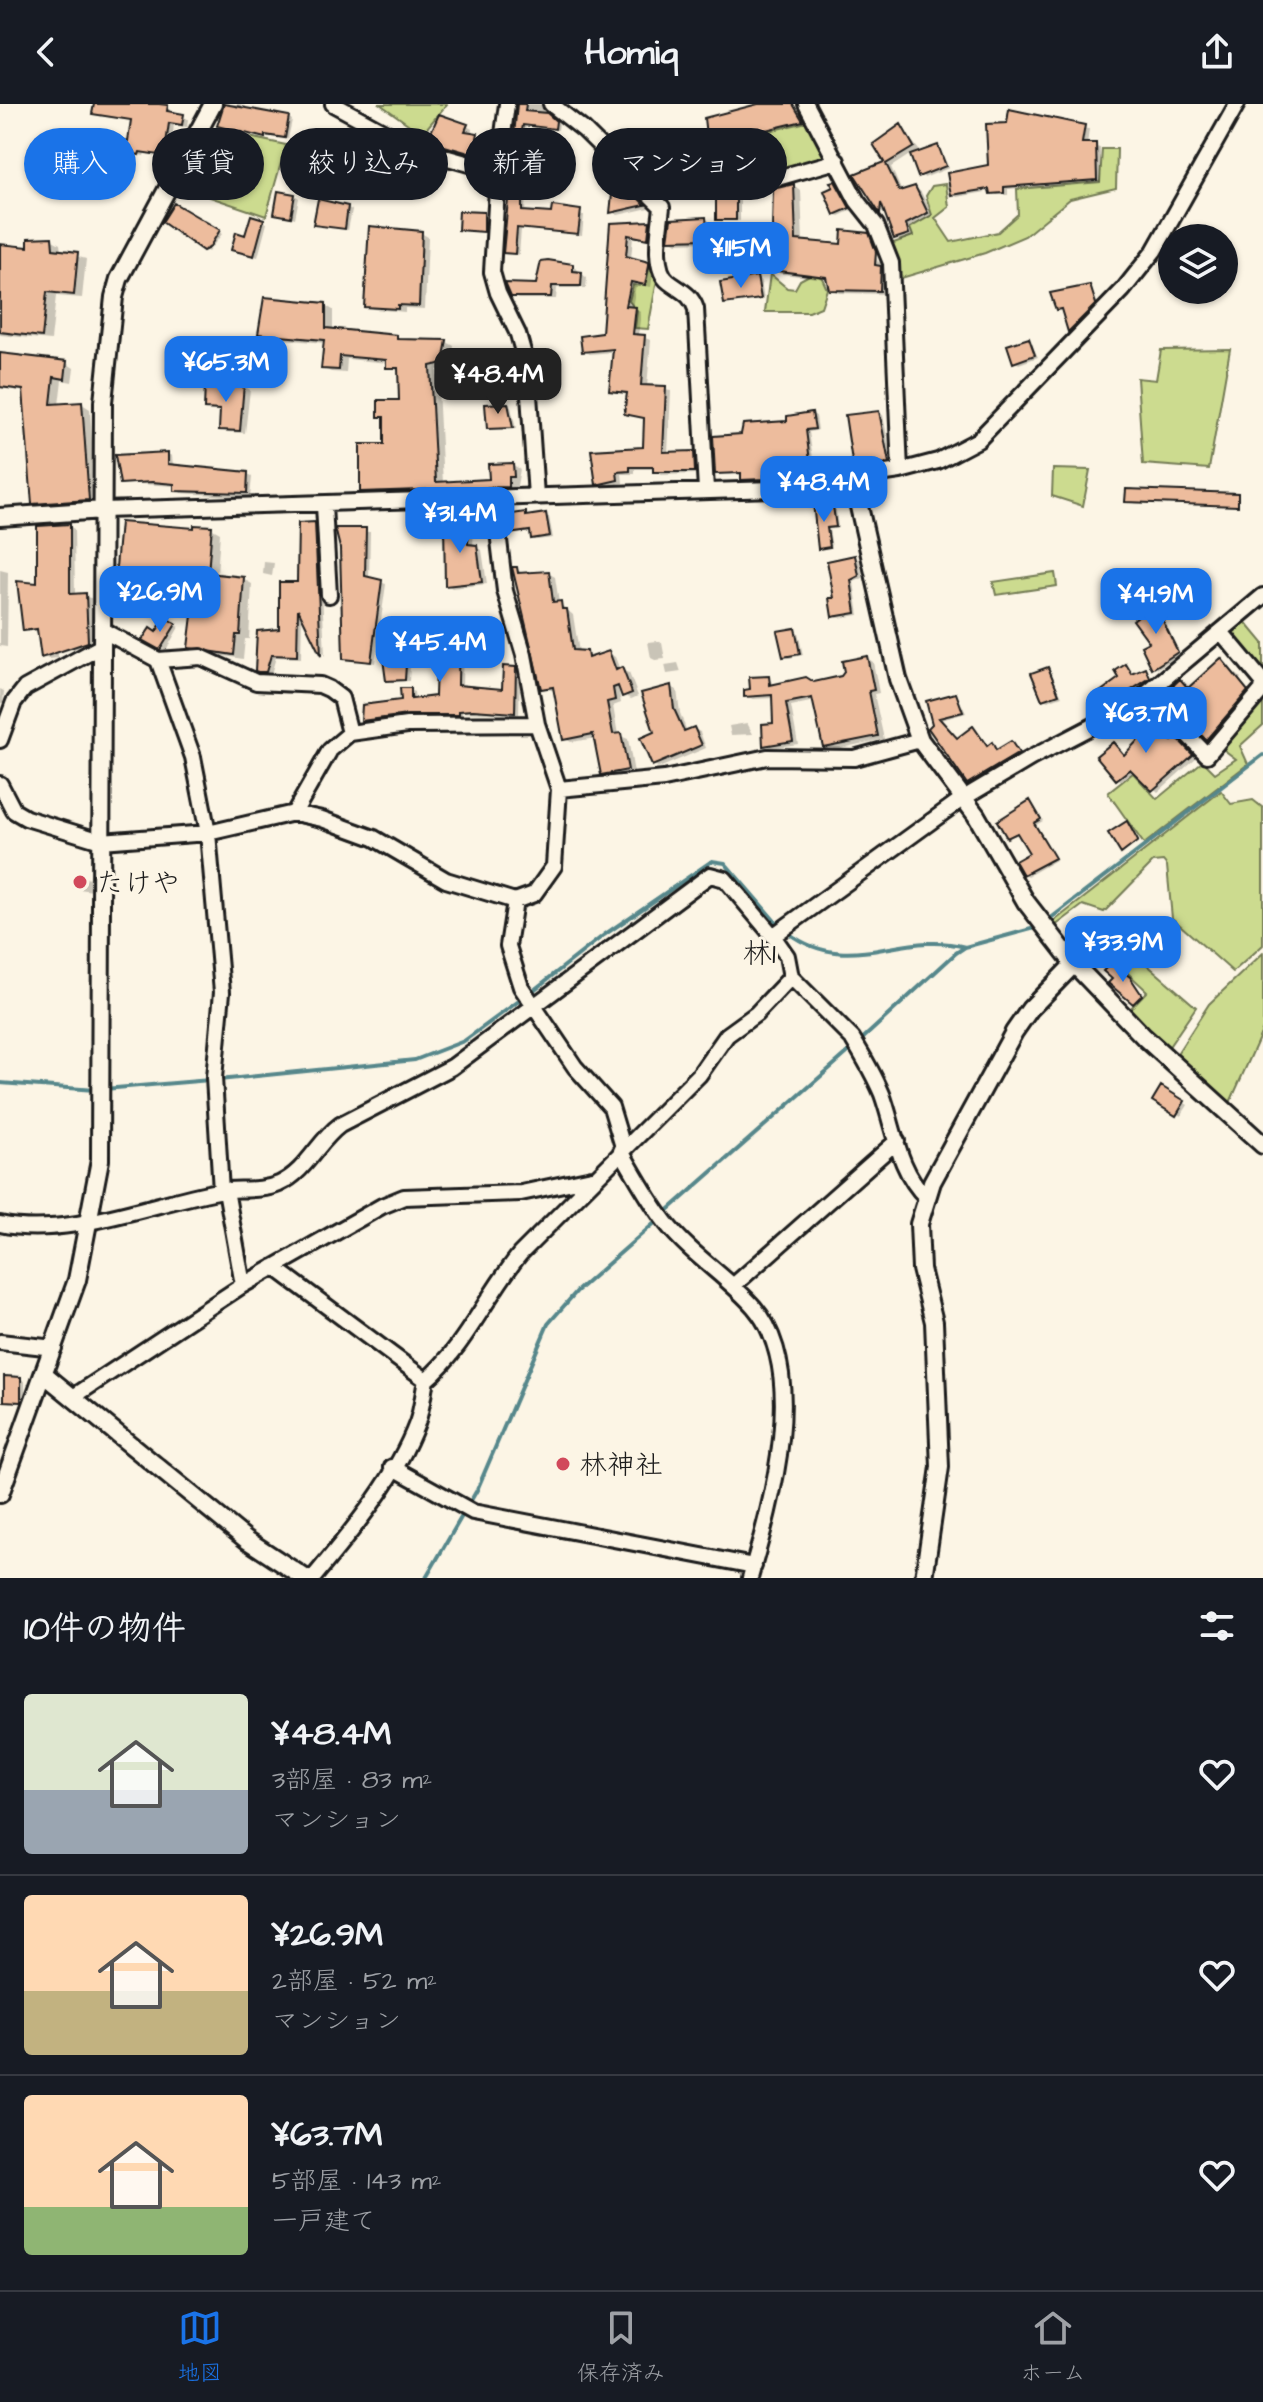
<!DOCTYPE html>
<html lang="ja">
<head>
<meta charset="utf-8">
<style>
  body { margin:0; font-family:"Architects Daughter","Klee One",sans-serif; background:#20242c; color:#f1f3f6; height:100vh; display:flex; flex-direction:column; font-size:30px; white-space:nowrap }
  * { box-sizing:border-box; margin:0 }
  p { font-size:26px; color:#9ea1a6 }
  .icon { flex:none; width:44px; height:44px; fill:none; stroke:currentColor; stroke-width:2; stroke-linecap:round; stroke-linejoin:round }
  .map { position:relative; height:1474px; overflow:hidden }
  .side { display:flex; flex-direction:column; background:#171b24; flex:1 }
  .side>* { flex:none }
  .hud { position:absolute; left:24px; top:24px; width:800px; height:72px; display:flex; gap:16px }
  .fabs { position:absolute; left:1158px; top:120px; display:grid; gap:16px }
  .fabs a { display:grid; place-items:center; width:80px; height:80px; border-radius:50%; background:#171b24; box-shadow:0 2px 6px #0004; font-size:40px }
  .price { position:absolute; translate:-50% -68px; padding:0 18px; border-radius:16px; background:#1a73e8; color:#fff; font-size:26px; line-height:52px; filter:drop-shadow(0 2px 4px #0008) }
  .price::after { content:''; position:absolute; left:50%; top:48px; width:24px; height:18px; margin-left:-12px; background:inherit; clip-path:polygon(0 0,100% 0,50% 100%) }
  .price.on { background:#222; color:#fff }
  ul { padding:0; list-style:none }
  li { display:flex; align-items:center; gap:24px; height:200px; padding:0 24px }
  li+li { border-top:2px solid #363941 }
  li span { display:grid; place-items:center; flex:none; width:224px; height:160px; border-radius:8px; color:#555 }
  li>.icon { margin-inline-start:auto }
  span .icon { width:96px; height:96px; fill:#fffc; stroke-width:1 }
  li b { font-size:34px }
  h2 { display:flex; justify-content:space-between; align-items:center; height:96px; padding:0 24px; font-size:34px }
  .pill { padding:0 28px; border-radius:36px; background:#171b24; box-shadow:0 2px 6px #0004; font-size:28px; line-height:72px }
  .pill.on { background:#1a73e8; color:#fff }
  header { display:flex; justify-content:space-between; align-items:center; height:104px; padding:0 24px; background:#171b24; font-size:36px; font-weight:700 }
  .menu { display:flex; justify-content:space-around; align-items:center; height:112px; border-top:2px solid #363941; background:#171b24; font-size:22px; color:#9ea1a6 }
  .menu a { display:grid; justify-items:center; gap:4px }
  .menu .on { color:#1a73e8 }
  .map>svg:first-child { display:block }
</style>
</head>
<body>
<header><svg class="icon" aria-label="back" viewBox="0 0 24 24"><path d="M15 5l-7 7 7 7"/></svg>Homiq<svg class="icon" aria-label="share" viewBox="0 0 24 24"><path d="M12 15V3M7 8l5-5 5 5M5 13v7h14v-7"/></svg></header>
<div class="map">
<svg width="1263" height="1474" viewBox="0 0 1263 1474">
  <rect width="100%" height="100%" fill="#fcf5e5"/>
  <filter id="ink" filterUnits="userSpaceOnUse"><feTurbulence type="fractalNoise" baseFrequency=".0125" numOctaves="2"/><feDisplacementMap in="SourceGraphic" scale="16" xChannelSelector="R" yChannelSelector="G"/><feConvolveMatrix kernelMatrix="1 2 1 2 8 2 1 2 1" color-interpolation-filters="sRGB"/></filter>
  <g filter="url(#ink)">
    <path fill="#ccdb8f" stroke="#747c56" stroke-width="2" d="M380,0H447L422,30Z
      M811,17L827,47L824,53L771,73L736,79L722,38Z
      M212,25L286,41L266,112L198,89L186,71Z
      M1102,45H1117L1116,84L1070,95L1025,132L985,149L898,175L891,140L913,132L910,124L932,111L926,92L932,82L946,80L949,103L935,114L951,138L998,128L1018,110L1017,85L1100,78Z
      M651,155H654L657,176L648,225L635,224L637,207L629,197L633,181L640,182L647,174Z
      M813,169L822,174L827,185L821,203L809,208H765L770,170L787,184L795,185L800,176Z
      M1230,245L1209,365L1143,360L1137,274L1156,276L1161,246Z
      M1053,365L1090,366L1083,402L1052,392Z
      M1055,469L1057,482L996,491L993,478Z
      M1243,515L1263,539V570L1231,536L1230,526Z
      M1263,592V621L1240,642L1248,660L1144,740L1108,689L1133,669L1157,695L1203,657L1215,669L1236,655L1219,642Z
      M1221,687L1231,700L1253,696L1263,704V841L1233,868L1172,814L1167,762L1163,757L1153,758L1104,808L1083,801L1055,822L1053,818Z
      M1130,846L1196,903L1168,944L1128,907L1147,887L1115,857Z
      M1263,849V925L1229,1001L1176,951L1209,900Z"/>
    <path fill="#0003" d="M96,0L168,3L172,10L188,15L187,23L174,21L171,43L180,46L177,55L145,49L144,52L129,49L128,55L107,48L129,40L133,17L100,12L94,9Z
      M228,0H242L240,3L289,14L292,16L288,35L269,31L268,34L223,24L220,22Z
      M519,0H546L544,3L559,20L558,26L526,22L522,45L546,48L550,57L548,83L526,80L525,110L584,111L582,131L521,125L519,151L505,148Z
      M767,0H793L803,17L709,39Z
      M1009,21L1089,25L1087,41L1100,44L1101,78L1008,85V91H997L992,87L957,93L953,90L990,63Z
      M467,22L472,25L471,30L497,44L495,57L430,37Z
      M901,23L919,46L913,52L938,43L949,64L924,74L911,50L891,63L902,88L915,84L921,88L933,112L910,123L914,133L901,137L895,134L888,112L881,108L857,71L887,59Z
      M662,56L675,72L710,62L718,75L720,62L724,64L730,90L740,92V117L718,115V84L674,96L670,94Z
      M419,65L422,67L421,92L393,88Z
      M835,79L852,106L839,112L835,110Z
      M793,82L801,86L803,138L842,142L867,132L878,158L881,157L873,134L876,136L883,154L882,165L888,168L887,190L839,189L831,185L828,175L781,170L773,165Z
      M295,91L299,94L295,114L276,109Z
      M636,94L649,104L618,111L612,108Z
      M175,101L222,130L208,148L165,118Z
      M348,104L352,106L348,126L316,120Z
      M483,110L487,112L488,129L460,125Z
      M252,113L267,119L258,153L237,147Z
      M706,115L713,119L714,138L677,139L671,135Z
      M650,119L655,122L654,137L633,133L631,155L654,163L651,183L636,180L632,205L641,208L638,232L651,236L647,283L671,287L668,349H693L699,352L700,370L661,371L655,365H635V370H622L623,379L604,383L598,379L645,345L646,315L626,309L629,291L611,286L614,248L590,250L584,247L604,231L612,121Z
      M421,129L428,133L425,205L405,204V208L373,205L366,201Z
      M51,135L60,140L61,148L86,155L82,194L56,192L51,236L0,231V143L30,145Z
      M573,162L587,174L586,184H557L556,195H519L513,192Z
      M757,174L761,177L764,196L726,199Z
      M1089,183L1099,202L1073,229L1064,206L1058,205Z
      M325,201L333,206V226L397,233L404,237L447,238L454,242L451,263L437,266L443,379L491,377L513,361L520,365L516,387L370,391L362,387L386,342V315L380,312L401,298L400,267L388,263V259L347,255L346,269L331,268L323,264L325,239L267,234L260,229Z
      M1029,236L1038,253L1019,260L1015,257Z
      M0,251L66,259L74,264L72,278L62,276L59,301L82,300L90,305L96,399L41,403L33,398L25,288L0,283Z
      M244,282L250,286L245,329L227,328L221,324L222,308L206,304Z
      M507,301L511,303L516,325L488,324Z
      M879,309L883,311L892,360L859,365L855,362Z
      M812,310L816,312L818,326L809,328L815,367L747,377L743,370L717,369L790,319Z
      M167,350L172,352L173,362L248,370L252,373L250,393L181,389L176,382L122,379Z
      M815,402L836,406L838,424L829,425L832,444L820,443Z
      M510,405L516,411L549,413L553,434L537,436L532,429L510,428Z
      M468,419L474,422L473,443L482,446L487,480L452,484L447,481Z
      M314,420L319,423L325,552L302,509L301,554L276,553L271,570L262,568L257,566L281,527L299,480Z
      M69,422L74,425L75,491L91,494L93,540L58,549V554L48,555L42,552L39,527L25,525L39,481Z
      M211,424L220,429L217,472L243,475L252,480L249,535H245L243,555L200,548L191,543L196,499L162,492L153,487L154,482L126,479L117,474L196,426Z
      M337,426L370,428L369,475L386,480L375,559L345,554L341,439Z
      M855,453L859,456L863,474L854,478L859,511L838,514L834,512L837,495Z
      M264,458L274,459L272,472L263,470Z
      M517,465L524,471L548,469L555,473L559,499L573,511L579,548L595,554L609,549L615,553L620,566L629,569L638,592L631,595L624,591L617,579L621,599L613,602L618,631L628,635L634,669L609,674L603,670L596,634L571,638L565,635L556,587L542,584Z
      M0,466L8,468L7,543L0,542Z
      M1157,500L1169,513L1164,517L1180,550L1157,565L1152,539Z
      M166,516L179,523L166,546L145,536L157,531Z
      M794,526L798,528L803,551L789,554L785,552Z
      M459,530L463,532L462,584L504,587L516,565L520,567L519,610L462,608V612L363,616L403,598L410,586L414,588L415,597L437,594L438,562L415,561L410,563L409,577L392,578L388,576L384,542L442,546Z
      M658,537L662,539L665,555L655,556L651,554L648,538Z
      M867,554L873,558L879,589L874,590L884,635L831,646L824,642L815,597L791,602L798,640L771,644L765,640L775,621L774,594L753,595L746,592L768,574L775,581L842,574Z
      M1221,557L1241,574L1238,577L1251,590L1212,637L1166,591L1189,586Z
      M678,559L681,568L667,570L665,561Z
      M1126,563L1133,571L1146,567L1152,576L1113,601L1110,600Z
      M1048,565L1062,592L1048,597L1044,595Z
      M671,583L677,586L680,609L687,628L694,625L700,628L706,644L659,664L653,660L656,630Z
      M0,585L4,587L3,599H0Z
      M958,593L966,609L941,616L958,635L973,625L989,643L992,641L998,647L1011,639L1022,652L972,681L930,625L935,621L928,599Z
      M1141,610L1164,634L1172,639H1181L1196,654L1158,688L1135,667L1122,677L1117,674L1114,641L1125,652L1143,634Z
      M747,619L753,630L731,631L729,622Z
      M1030,699L1043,717L1036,721L1056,756L1028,772L1025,770L1032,750L1020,730L1009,733Z
      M73,773L93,775L92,787L73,784Z
      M1162,985L1188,1001L1181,1012L1155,996Z
      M21,1275L25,1277V1299L6,1296Z"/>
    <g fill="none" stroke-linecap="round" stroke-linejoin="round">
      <path stroke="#56878b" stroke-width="4" d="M1051,814L1263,651
        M787,828C849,875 901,825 965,843
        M530,889L604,831L712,757L725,759L780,823
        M859,938L956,849L965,843L1035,824
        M219,976L415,956L464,937L523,894
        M0,979L95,986
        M104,985L210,976
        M664,1110L853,944
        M426,1474L477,1386L548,1220L577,1187L658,1116"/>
    </g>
    <path fill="#edbc9d" stroke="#1c1c1c" stroke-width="2" d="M94,0H159L168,1L167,7L184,10L182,21L169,19L166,40L175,42L172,53L140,48L139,51L124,48L123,53L104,49L107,33L128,37L131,16L92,10Z
      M224,0L289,12L285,34L265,31V34L217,22Z
      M517,0H526L525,7L547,9L556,17L555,25L523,21L519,42L547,46V55L544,82L522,80V107L551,109L552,102L581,106L578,130L517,124L515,150L503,149Z
      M758,0H793L803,17L707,40L704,14Z
      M1009,5L1085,21L1082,39H1096L1097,76L1004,83V89L990,90L989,85L951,91L947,69L988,61L986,20L1007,19Z
      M439,10L468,20L465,27L478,29L477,34L492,39L490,55L427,37Z
      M901,20L914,43L886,60L899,87L915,82L928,109L906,120L909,130L894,135L881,99L880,110L854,70L884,58L873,40Z
      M938,41L946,62L918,73L910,51Z
      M662,54L673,70L710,60L715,82L668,95L641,68Z
      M716,60H720L727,88H736V116H716Z
      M419,63L418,91L391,89L388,68Z
      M835,77L850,104L834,111L824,87L833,83L830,78Z
      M794,80L796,136L841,140L842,126L869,129L876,148L875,161L881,162L880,187L829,186L826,173L771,166L773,85Z
      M278,87L295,90L291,113L274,110Z
      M612,90L636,92L645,101L610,109Z
      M318,95L348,102L345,125L313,121Z
      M174,99L220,126L209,144L203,147L162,118Z
      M459,107L484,108V128L458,126Z
      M251,111L264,115L254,152L231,146L236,128L245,131Z
      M706,113L708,135L668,136L671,115Z
      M650,117L648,135L628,131L626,152L649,158V162L645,181L631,178L626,202L636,203L633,230L645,231L641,281L666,282L663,348L694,347L695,368H653V363H630V367L617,368L618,376L596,381L591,346L643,343L644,314L624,310L627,289L609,287L613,245L582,248L580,232L602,229L610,119Z
      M369,122L422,127L419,202L398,201V205L364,203Z
      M52,133L53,145L78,148L74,191L47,188L42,233L0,228V140L28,143V134Z
      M548,156L573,160V167L582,168L581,182H552L551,193H511L505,179L536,180L541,157Z
      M757,172L761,195L724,200L720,178Z
      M1090,181L1096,200L1068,228L1061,205L1056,206L1050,189Z
      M264,193L326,199V224L397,231V235L447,236L443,259L430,262L436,378L489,375L488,360L513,359L514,373H509V383L360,388V340H384V313H378V296H399L398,264H386V256L340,252L339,266L321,265L324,236L258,230Z
      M1029,234L1035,251L1013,259L1007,241Z
      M0,249L67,257L65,275L54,273L51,300L82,298L89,396L32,400L23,286L0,283Z
      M205,279L244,280L240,327L219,326L220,306L204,305Z
      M508,299L513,324L487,325L485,300Z
      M879,307L889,359L853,364L845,311Z
      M812,308L815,325L806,326L811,365L764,371V375L741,376V369L715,370L713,332L741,330L743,320L787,317V312Z
      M168,348V360L248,368L247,389L174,387V380L152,378L120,380L115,351Z
      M1126,385L1238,389V402L1125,398Z
      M822,398L823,403L833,402L836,423L827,424L830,443L818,445L813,399Z
      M505,403H510L513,410L526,408V412L546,409L550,432L531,435L530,427L508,430Z
      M444,416L469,417L468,440L477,441L482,478L445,482Z
      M120,418L194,424V421L212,422L208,469L244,473L240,531H236L234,551L188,544L195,487L190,495L176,494L178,490L151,488L152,478L115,475Z
      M315,418L321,552L298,505L297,552L271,551L266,568H258L255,567L257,527L279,525V478H297L298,419Z
      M70,420V490L86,489L88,538L41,554L37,525L23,527L17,477L37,479V422Z
      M335,424H366L365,472L382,476L371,558L343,555L340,444Z
      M855,451L859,472L851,476L856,509L832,513L829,494H834L827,457Z
      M512,463H517L518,469L549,467L553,498L561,497L562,505H567L573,546L587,547L588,554L609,547L616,566L622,563L632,589L622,593L618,582L613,584L615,596L607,598L613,630L621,629L628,666L601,671L593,630L563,636L553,583L541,585Z
      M1157,498L1167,511L1162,515L1178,548L1152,565L1141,542L1149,538L1133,516Z
      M165,513L176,520L160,546L142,536L150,524L156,528Z
      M795,524L800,550L783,553L777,527Z
      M441,527L459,528L458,581L502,585L503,562L516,563L515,609L473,606L459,607V611H407L361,617L362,601L401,596L400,584H411V595L435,592L436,561L410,560L406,561L405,576L386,577L381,540L440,544Z
      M867,552L874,586L869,587L878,632L823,643L812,594L786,599L793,637L763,642L762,620L773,619L772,591L744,593V586L750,585L749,573L769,572L770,581L806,573L814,578L841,572L844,568L842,557Z
      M1221,554L1248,587L1206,636L1163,591L1180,575L1188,584Z
      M1126,560L1132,570L1146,564L1150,574L1108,601L1100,588L1119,574L1115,567Z
      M1048,563L1059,590L1042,596L1031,569Z
      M671,581L674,605L684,627L694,623L702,641L652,662L640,634L654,628L641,589Z
      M956,589L963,608L939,614L957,634L973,622L987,642L992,638L996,646L1011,637L1019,649L967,680L928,624L932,620L926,597Z
      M1141,608L1159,629L1172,637L1176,633L1193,651L1152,687L1130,665L1116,676L1096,652L1113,638L1124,651L1140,634L1125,617Z
      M1030,696L1041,715L1034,719L1055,754L1023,771L1015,757L1029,749L1017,729L1007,734L997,717Z
      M1127,717L1138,737L1121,750L1108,729Z
      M1111,859L1130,873L1142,891L1133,900L1108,879L1112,875L1103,867Z
      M1161,982L1185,997L1176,1012L1152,997Z
      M4,1272L21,1273V1298L4,1297Z"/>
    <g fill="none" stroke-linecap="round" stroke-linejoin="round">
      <defs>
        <path id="minor" d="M333,0L416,45L498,68
          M507,0L498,68L492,168L498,189L518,230L527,262L536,392
          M551,0L584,26L662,103C660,123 651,165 669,178C681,187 691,190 696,205L706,386
          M806,0L857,97L876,121L891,159L900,367
          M770,76L837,57
          M324,401L329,491
          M103,406L775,385L900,367L938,357L978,336L1123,186L1154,147L1237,0
          M102,526L158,556L193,653L208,729L222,888L214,974L221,1087
          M158,556L201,553L256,578L320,581L329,585L341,594L350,629
          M1148,590L1207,651L1262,586L1263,578L1222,529
          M0,636L14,598L25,584L102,542
          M0,680L14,707L26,714L101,737L208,729L294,709L322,715L374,734L446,776L515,797L534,790L554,762L559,685L537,620L524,551L505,487L494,394
          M559,685L664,675L767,653L854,654L920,636
          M294,709L330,646L350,629L407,621L537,620
          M515,797L508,842L521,883L575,963L611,1003L623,1043
          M621,1047C635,1071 649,1097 666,1119C691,1151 728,1173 754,1203C810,1268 771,1401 750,1474
          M226,1086L243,1181
          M926,1093C898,1066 895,1026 882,990C874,971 863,952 852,934L791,873L787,852L773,832L962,695L1031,654L1133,601L1263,492
          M0,1120C68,1135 151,1099 218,1087C238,1084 260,1088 279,1080C307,1067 317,1038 340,1021L452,963L710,771L725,775L773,832
          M274,1163L426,1276C466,1242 487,1190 520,1150L699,971L727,931L756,910L791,873
          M733,1182L897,1037
          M0,1238L54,1244
          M73,1293L243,1181L382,1102L404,1093L521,1089L592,1074
          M392,1363L473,1408L754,1462
          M313,1474C351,1428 396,1375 417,1319C422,1305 423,1290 426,1276"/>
        <path id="tertiary" d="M853,376L898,575L920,636L976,711L1026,798L1074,860L1144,933L1263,1041
          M0,413L103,406
          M44,1270L247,1436L305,1474
          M0,1390L77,1176L100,1056L103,298L114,193L119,175L213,0
          M924,1474L940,1363L934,1218L921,1165L919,1120L932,1078L1014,928L1030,905L1074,860"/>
      </defs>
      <use href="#minor" stroke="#1c1c1c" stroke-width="20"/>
      <use href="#tertiary" stroke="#1c1c1c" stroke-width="22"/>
      <use href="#minor" stroke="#fcf5e5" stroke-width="14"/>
      <use href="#tertiary" stroke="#fcf5e5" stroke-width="16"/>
    </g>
  </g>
  <g fill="#d1495b" stroke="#fcf5e5" stroke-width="3">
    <circle cx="80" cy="778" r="8"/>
    <circle cx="563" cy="1360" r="8"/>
  </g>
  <g text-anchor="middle" stroke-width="6" stroke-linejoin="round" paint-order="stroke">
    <g font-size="28" fill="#1c1c1c" stroke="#fcf5e5" text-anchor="start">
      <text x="96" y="788">たけや</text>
      <text x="579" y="1370">林神社</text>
    </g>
    <g font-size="30" fill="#1c1c1c" stroke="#fcf5e5">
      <text x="759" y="859">林1</text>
    </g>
  </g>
</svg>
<div class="fabs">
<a><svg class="icon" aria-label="layers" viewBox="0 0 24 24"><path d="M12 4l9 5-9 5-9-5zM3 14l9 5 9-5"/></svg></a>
</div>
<b class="price" style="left:741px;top:186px">¥115M</b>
<b class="price" style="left:226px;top:300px">¥65.3M</b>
<b class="price on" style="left:498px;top:312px">¥48.4M</b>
<b class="price" style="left:824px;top:420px">¥48.4M</b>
<b class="price" style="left:460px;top:451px">¥31.4M</b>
<b class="price" style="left:160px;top:530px">¥26.9M</b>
<b class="price" style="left:1156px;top:532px">¥41.9M</b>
<b class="price" style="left:440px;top:580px">¥45.4M</b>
<b class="price" style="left:1146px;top:651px">¥63.7M</b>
<b class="price" style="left:1123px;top:880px">¥33.9M</b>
<div class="hud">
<a class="pill on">購入</a>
<a class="pill">賃貸</a>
<a class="pill">絞り込み</a>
<a class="pill">新着</a>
<a class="pill">マンション</a>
</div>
</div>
<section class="side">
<h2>10件の物件<svg class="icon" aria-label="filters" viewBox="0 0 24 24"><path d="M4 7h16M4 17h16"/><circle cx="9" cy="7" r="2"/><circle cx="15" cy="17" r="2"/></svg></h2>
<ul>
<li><span style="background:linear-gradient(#dfe7d0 60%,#9aa5b1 0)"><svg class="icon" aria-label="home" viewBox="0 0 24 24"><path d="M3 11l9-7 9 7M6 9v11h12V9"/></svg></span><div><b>¥48.4M</b><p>3部屋 · 83 m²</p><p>マンション</p></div><svg class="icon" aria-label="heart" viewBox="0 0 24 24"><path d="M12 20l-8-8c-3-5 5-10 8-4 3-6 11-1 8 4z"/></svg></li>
<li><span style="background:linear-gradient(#ffd9b3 60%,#c2b280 0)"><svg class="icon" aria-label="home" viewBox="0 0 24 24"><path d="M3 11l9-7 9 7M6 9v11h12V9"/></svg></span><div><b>¥26.9M</b><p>2部屋 · 52 m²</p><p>マンション</p></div><svg class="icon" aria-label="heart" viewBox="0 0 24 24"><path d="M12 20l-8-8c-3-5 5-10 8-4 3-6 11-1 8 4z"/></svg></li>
<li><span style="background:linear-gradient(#ffd9b3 70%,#8fb573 0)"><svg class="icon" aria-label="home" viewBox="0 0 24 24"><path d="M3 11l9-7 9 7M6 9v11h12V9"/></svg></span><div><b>¥63.7M</b><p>5部屋 · 143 m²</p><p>一戸建て</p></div><svg class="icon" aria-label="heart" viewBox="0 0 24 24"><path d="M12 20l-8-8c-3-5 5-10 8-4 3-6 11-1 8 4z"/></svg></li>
</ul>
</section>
<nav class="menu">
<a class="on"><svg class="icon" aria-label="map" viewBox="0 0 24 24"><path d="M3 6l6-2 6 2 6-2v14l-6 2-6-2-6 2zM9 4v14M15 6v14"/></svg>地図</a>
<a><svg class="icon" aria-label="saved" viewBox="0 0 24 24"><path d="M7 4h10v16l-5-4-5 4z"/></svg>保存済み</a>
<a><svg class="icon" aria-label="home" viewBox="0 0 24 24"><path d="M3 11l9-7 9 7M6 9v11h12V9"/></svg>ホーム</a>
</nav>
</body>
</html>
